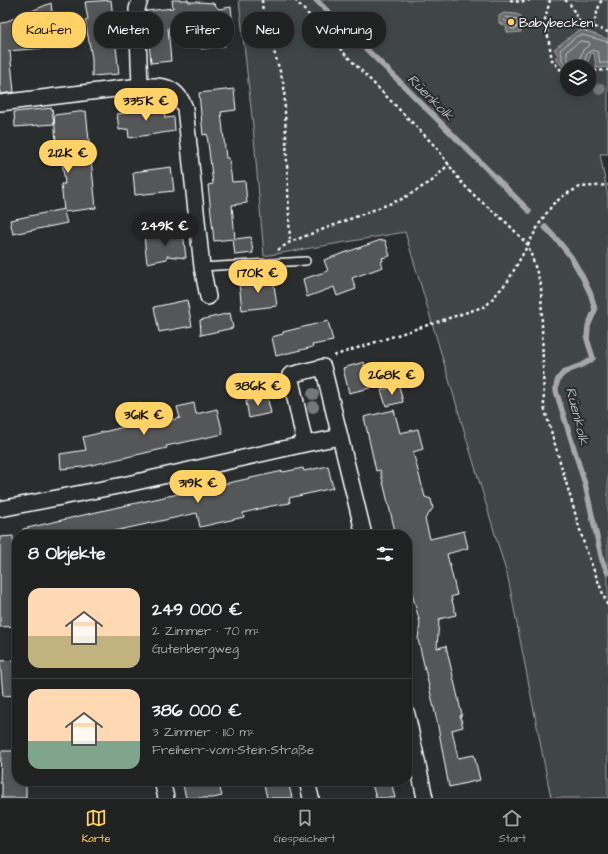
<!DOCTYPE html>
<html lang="de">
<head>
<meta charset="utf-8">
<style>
  body { margin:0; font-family:"Architects Daughter",sans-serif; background:#2d2f2f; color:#f1f3f6; height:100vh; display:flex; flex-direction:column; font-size:15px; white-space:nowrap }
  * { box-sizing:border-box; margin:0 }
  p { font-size:13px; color:#a2a4a5 }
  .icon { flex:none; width:22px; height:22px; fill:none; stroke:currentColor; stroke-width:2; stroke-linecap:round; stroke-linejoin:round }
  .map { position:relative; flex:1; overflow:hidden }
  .details { position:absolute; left:12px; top:530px; width:400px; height:256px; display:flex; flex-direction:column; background:#202222; border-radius:16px; box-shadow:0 2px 10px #0003,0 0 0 1px #3d3f40 }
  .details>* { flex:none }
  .guide { position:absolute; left:12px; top:12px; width:400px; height:36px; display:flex; gap:8px }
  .fabs { position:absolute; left:560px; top:60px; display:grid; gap:8px }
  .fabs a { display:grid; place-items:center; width:36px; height:36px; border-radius:50%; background:#202222; box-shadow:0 2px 10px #0003,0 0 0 1px #3d3f40; font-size:20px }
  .price { position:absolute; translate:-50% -34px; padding:0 9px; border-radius:14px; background:#ffd166; color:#111; font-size:13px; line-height:26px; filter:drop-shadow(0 1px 2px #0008) }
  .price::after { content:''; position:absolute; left:50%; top:24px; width:12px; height:9px; margin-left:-6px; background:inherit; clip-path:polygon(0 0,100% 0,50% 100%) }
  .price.active { background:#222; color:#fff }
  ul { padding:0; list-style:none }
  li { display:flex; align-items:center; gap:12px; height:100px; padding:0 16px }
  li+li { border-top:1px solid #3d3f40 }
  li span { display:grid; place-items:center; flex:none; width:112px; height:80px; border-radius:12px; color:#555 }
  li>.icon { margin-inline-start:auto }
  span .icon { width:48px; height:48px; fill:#fffc; stroke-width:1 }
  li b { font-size:17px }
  h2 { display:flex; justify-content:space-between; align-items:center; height:48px; padding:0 16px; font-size:17px }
  .tag { padding:0 14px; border-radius:16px; background:#202222; box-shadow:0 2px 10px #0003,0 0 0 1px #3d3f40; font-size:14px; line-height:36px }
  .tag.active { background:#ffd166; color:#111 }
  .menu { display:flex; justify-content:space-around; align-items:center; height:56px; border-top:1px solid #3d3f40; background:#202222; font-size:11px; color:#a2a4a5 }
  .menu a { display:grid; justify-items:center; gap:2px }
  .menu .active { color:#ffd166 }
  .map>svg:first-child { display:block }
</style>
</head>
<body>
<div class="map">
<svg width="608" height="798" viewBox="0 0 608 798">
  <rect width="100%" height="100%" fill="#2a2d2e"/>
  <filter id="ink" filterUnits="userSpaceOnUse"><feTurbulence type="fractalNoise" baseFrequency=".025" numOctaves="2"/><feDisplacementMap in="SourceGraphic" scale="8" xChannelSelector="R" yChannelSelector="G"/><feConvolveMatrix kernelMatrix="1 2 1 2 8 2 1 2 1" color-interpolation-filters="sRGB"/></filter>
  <g filter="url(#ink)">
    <path fill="#414445" stroke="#a0a2a2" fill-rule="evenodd" d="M239,0H608V154H600L608,197V798H551L508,578L405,232L264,256L253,126ZM567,67H589V89H567Z"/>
    <path fill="#6a6c6d" stroke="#a6a7a7" d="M504,13L516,14L521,16V20H523V26H521V32L511,33L507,32L506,26L499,23V16Z
      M582,30L608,39V67L596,68L594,53L591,54L586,67H567V72L555,58L558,55L554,49L576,32Z"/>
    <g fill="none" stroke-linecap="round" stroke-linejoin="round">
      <path stroke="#c3c4c5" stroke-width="1" d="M506,17L517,19L518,23L516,29H511L509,24L504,20Z
        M568,67L562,60V55L560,50L577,36L582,35L608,42
        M575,67L567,58V51L580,41L589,42L590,45L583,50L577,67
        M583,67L587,53L593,50L598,52L600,63H608"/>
      <path stroke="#a6a7a7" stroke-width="5.5" d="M316,0L396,78L529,211
        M545,227L559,242L571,257L582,276L591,295L595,310L588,326L587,339L593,358C582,371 555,365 556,391L585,484L602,560L608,573"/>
    </g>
    <path fill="#555758" stroke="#fff" d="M111,0L119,74L92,76V58L85,20H88L85,2Z
      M172,0H188L189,2H197L213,3L219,9L231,7L233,26L223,27L225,46L201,49L199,24L168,28L171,61L151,63L146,11L173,8Z
      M51,3L54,28L42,29L44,48L8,51H10L14,92L0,94V24Z
      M234,89L236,110L221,112L226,158H229L232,182L245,181L247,203L232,205L235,239L251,237L253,253L235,255L233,239L214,241L208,185L213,184L207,134L203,135L199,93Z
      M164,107L165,118L174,117L175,131L129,138L128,129L119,130L117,114L126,113V111Z
      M52,108L54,124L15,127L14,112Z
      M86,111L96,208L64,212L67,223L13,234L10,220L64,209V210L61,184H65L60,142L56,143L54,115Z
      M171,167L174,191L135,195L133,172Z
      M183,232L186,258L167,256V259L147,263L144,236Z
      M381,240V241L385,240L390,256L382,258L383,261L381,262L383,267L352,278L356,289L337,296L334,287L307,297L303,279L328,271L324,260Z
      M273,278L277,306L242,310L239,282Z
      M187,300L192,326L159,332L154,307Z
      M230,313L233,328L201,335L200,320Z
      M328,321L333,341L312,345L313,347L276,356L272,337L283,334V332Z
      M364,362L370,388L349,393L343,368Z
      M399,386L403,402L386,406L381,390Z
      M267,396L271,413L249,418L246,401Z
      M139,403L144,426L180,418L177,407L194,403L196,414L217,409L223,434L166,446L167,448L83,467L61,469L60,454L86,450L83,437L128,426L123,406Z
      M394,410L400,433L418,429L423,449L413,452L425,497L431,499L433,508L425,519L430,539L464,531L468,548L447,554L457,595L451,597L456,615L439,619L437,648L446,646L462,715L460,716L463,727L452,730L458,758L474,755L480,780L449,787L437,721L418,639L420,623L407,575V535H396L380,470L376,471L364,417Z
      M328,466L333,488L289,498L290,503L271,506L243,513L244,517L200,527L197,513L96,535H24L23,529L114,508L283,471V472L303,468L304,471Z
      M13,536L16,572H15L17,602V626L0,627V537Z
      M17,660V695L3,696L0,661Z
      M1,751H17V782H26V798H2V783H0Z
      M182,781H218L222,796L213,798H186Z
      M263,781H288L292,798H267Z
      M371,781H391L395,798H376Z"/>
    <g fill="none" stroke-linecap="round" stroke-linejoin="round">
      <defs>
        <path id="lane" d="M202,267L306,261"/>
        <path id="street" d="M140,86L137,9L140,0
          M0,103L140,86C162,85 176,85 185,108L202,267L208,297
          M340,437L305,444L290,375L323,367L364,535
          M0,509L123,485L305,444
          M407,714L425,798
          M162,781L166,798
          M307,781L311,798"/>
      </defs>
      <use href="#lane" stroke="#fff" stroke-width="10"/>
      <use href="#street" stroke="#fff" stroke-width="18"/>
      <path stroke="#fff" stroke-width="2.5" stroke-dasharray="3 3" stroke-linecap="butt" d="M262,0L263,14L284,85L290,242
        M295,0L343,52L436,147L462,183L476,197L508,224L528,245L541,285L544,407L585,547L608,607
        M510,0L520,2L530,0
        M550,0L545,19L552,60L567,77
        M565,0L570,4L579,21L608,32
        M593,26L600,3L602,0
        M589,73L591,71L608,70
        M278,250L290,242L402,199L432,181L449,164
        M334,356L336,355L486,306L508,281L541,221L553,204L566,194L580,187L608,185"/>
      <use href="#lane" stroke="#2a2d2e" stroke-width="7"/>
      <use href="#street" stroke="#2a2d2e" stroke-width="15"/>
    </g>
    <g fill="#757778">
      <circle cx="600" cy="89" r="6"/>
      <circle cx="313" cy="394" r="6"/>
      <circle cx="313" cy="407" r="6"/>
    </g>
  </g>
  <circle fill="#ffd166" stroke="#2a2d2e" stroke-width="1.5" cx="511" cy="22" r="4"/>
  <g text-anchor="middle" stroke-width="4" stroke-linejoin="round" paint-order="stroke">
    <g font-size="13" fill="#fff" stroke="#2a2d2e" text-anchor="start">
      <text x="519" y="27">Babybecken</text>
    </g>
    <g font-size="14" font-style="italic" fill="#b4b6b6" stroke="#2a2d2e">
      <text transform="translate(431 97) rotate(45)" y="5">Rüenkolk</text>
      <text transform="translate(578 416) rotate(76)" y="5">Rüenkolk</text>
    </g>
  </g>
</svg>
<div class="fabs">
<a><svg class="icon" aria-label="layers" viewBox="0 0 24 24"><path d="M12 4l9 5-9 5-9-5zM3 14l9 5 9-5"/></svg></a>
</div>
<b class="price" style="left:146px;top:122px">335K €</b>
<b class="price" style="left:68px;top:174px">212K €</b>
<b class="price active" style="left:165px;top:247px">249K €</b>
<b class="price" style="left:258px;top:294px">170K €</b>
<b class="price" style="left:392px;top:396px">268K €</b>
<b class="price" style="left:258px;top:407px">386K €</b>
<b class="price" style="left:144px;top:436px">361K €</b>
<b class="price" style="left:198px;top:504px">319K €</b>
<div class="guide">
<a class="tag active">Kaufen</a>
<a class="tag">Mieten</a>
<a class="tag">Filter</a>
<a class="tag">Neu</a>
<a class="tag">Wohnung</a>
</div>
<section class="details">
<h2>8 Objekte<svg class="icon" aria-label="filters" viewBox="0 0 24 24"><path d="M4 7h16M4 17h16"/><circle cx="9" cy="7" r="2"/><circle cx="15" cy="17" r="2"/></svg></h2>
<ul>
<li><span style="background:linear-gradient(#ffd9b3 60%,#c2b280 0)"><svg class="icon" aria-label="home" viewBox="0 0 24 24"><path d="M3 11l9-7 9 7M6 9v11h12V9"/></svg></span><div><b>249 000 €</b><p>2 Zimmer · 70 m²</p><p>Gutenbergweg</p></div></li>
<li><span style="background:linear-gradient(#ffd9b3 65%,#7fa58c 0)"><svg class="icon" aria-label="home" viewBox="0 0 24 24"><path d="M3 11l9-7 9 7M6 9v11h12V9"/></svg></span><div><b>386 000 €</b><p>3 Zimmer · 110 m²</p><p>Freiherr-vom-Stein-Straße</p></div></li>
</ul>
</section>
</div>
<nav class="menu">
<a class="active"><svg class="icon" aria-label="map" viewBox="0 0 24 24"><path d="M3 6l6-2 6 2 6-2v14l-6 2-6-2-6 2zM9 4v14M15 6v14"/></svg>Karte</a>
<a><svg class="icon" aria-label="saved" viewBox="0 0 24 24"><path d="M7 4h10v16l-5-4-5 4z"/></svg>Gespeichert</a>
<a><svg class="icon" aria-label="home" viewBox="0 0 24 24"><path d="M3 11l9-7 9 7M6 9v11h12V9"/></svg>Start</a>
</nav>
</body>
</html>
